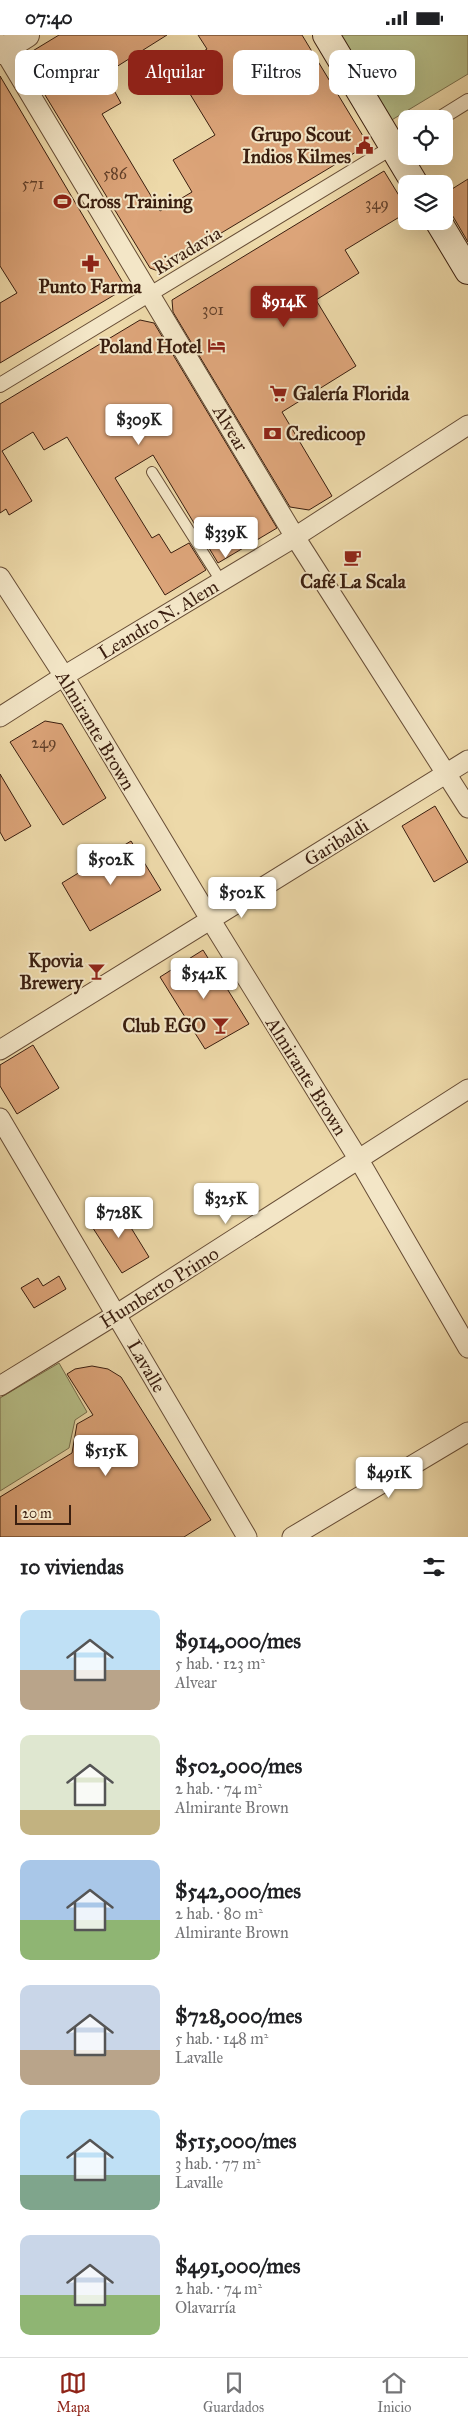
<!DOCTYPE html>
<html lang="es">
<head>
<meta charset="utf-8">
<style>
  body { margin:0; font-family:"IM FELL Great Primer",serif; background:#f6f6f6; color:#202124; height:100vh; display:flex; flex-direction:column; font-size:19px; white-space:nowrap }
  * { box-sizing:border-box; margin:0 }
  p { font-size:16px; color:#757577 }
  .icon { flex:none; width:28px; height:28px; fill:none; stroke:currentColor; stroke-width:2; stroke-linecap:round; stroke-linejoin:round }
  .map { position:relative; height:1502px; overflow:hidden }
  .panel { display:flex; flex-direction:column; background:#fff; flex:1 }
  .panel>* { flex:none }
  .top-card { position:absolute; left:15px; top:15px; width:439px; height:45px; display:flex; gap:10px }
  .controls { position:absolute; left:398px; top:75px; display:grid; gap:10px }
  .controls a { display:grid; place-items:center; width:55px; height:55px; border-radius:10px; background:#fff; box-shadow:0 5px 20px #0002; font-size:25px }
  .scale { position:absolute; left:15px; bottom:12px; width:56px; box-sizing:border-box; padding-left:5px; border:2px solid #3a1e0f; border-top:0; font-size:14px; line-height:18px; white-space:nowrap; color:#3a1e0f; -webkit-text-stroke:4px #f3e6c7; paint-order:stroke }
  .price { position:absolute; translate:-50% -42px; padding:0 11px; border-radius:5px; background:#fff; color:#222; font-size:16px; line-height:32px; filter:drop-shadow(0 1px 2px #0008) }
  .price::after { content:''; position:absolute; left:50%; top:30px; width:15px; height:11px; margin-left:-8px; background:inherit; clip-path:polygon(0 0,100% 0,50% 100%) }
  .price.current { background:#8f2418; color:#fff }
  ul { padding:0; list-style:none }
  li { display:flex; align-items:center; gap:15px; height:125px; padding:0 20px }
  li span { display:grid; place-items:center; flex:none; width:140px; height:100px; border-radius:10px; color:#555 }
  li>.icon { margin-inline-start:auto }
  span .icon { width:60px; height:60px; fill:#fffc; stroke-width:1 }
  li b { font-size:21px }
  h2 { display:flex; justify-content:space-between; align-items:center; height:60px; padding:0 20px; font-size:21px }
  .chip { padding:0 18px; border-radius:10px; background:#fff; box-shadow:0 5px 20px #0002; font-size:18px; line-height:45px }
  .chip.current { background:#8f2418; color:#fff }
  .status { display:flex; justify-content:space-between; align-items:center; height:35px; padding:0 25px; background:#fff; direction:ltr }
  .status svg { height:14px; fill:currentColor }
  .tab-bar { display:flex; justify-content:space-around; align-items:center; height:70px; border-top:1px solid #e0e0e0; background:#fff; font-size:14px; color:#757577 }
  .tab-bar a { display:grid; justify-items:center; gap:2px }
  .tab-bar .current { color:#8f2418 }
  .map>svg:first-child { display:block }
</style>
</head>
<body>
<div class="status"><b>07:40</b><svg viewBox="0 0 49 12"><path d="M0 12V9h3v3zM5 12V6h3v6zM10 12V3h3v9zM15 12V0h3v12zM26 1h20v11H26zM47 4h2v5h-2z"/></svg></div>
<div class="map">
<svg width="468" height="1502" viewBox="0 0 468 1502">
  <rect width="100%" height="100%" fill="#edd9a9"/>
  <filter id="stains"><feTurbulence type="fractalNoise" baseFrequency=".004" numOctaves="4"/><feColorMatrix values="0 0 0 0 .2 0 0 0 0 .09 0 0 0 0 .02 0 0 0 .5 -.17"/></filter>
  <radialGradient id="worn" r=".72"><stop offset=".6" stop-color="#630" stop-opacity="0"/><stop offset="1" stop-color="#630" stop-opacity=".3"/></radialGradient>
  <path fill="#b7bf89" stroke="#786e4c" d="M337,0H468V39L390,86Z
    M59,1328L87,1377L75,1385L69,1413L0,1456V1363Z"/>
  <path fill="#dca479" stroke="#3a1e0f" d="M59,0H167L105,39L121,68L102,79L160,176L192,157L173,125L215,100L190,59L207,48L192,24L207,14L198,0H302L363,101L361,114L158,236L150,233L25,27L26,20Z
    M0,41L126,253L0,328V268L17,258L0,231Z
    M384,136L406,172V178L345,215L359,238L316,265L356,331L282,377L332,461L309,475L290,472L173,277L172,265Z
    M468,144V207L451,178L444,172V159Z
    M140,285L154,288L277,493L218,528L153,420L115,443L152,503L159,499L171,518L189,508L206,535L165,560L67,402L44,415L33,397L2,416L32,466L9,480L6,474L0,478V369Z
    M45,686L62,689L106,763L63,790L10,707Z
    M0,739L31,791L5,806L0,797Z
    M435,771L468,827L434,847L402,791Z
    M131,806L161,855L90,896L62,848Z
    M203,915L249,989L205,1014L160,942Z
    M33,1010L59,1053L17,1079L0,1051V1030Z
    M117,1170L149,1222L122,1238L89,1187Z
    M59,1241L66,1254L34,1273L21,1253L38,1243L43,1251Z
    M92,1331L108,1334L121,1342L211,1485L184,1502H0V1462L72,1418L77,1389L93,1380L67,1339L75,1334Z"/>
  <g fill="none" stroke-linecap="round" stroke-linejoin="round">
    <defs>
      <path id="service" d="M152,437L221,546"/>
      <path id="pedestrian" d="M439,84L468,66
        M0,350L406,104"/>
      <path id="minor" d="M0,9L295,502L468,773
        M0,542L64,641L210,884L359,1125L468,1313
        M0,682L64,641L295,502L468,390
        M0,1015L468,725
        M0,1083L247,1502
        M0,1351L117,1279L468,1054
        M292,1502L468,1397"/>
      <path id="tertiary" d="M0,17L27,0"/>
      <path id="secondary" d="M326,0L415,149
        M438,186L468,236"/>
    </defs>
    <use href="#service" stroke="#674d36" stroke-width="12"/>
    <use href="#pedestrian" stroke="#674d36" stroke-width="16"/>
    <use href="#minor" stroke="#674d36" stroke-width="21"/>
    <use href="#tertiary" stroke="#674d36" stroke-width="26"/>
    <use href="#secondary" stroke="#3a1e0f" stroke-width="28"/>
    <use href="#service" stroke="#f3e6c7" stroke-width="10"/>
    <use href="#pedestrian" stroke="#f3e6c7" stroke-width="14"/>
    <use href="#minor" stroke="#f3e6c7" stroke-width="19"/>
    <use href="#tertiary" stroke="#f3e6c7" stroke-width="24"/>
    <use href="#secondary" stroke="#f3e6c7" stroke-width="26"/>
  </g>
  <defs>
    <symbol id="civic-bare" viewBox="-9 -9 18 18"><path d="M-.6-6.5H3V-4.5H.6V-3L4-1V1h2V6H-6V1h2V-1L-.6-3ZM-1.2 2.5V6h2.4V2.5Z" fill="#8f2418" stroke="#f3e6c7" stroke-width="2.5" paint-order="stroke"/></symbol>
    <symbol id="stadium-bare" viewBox="-9 -9 18 18"><path d="M0-5a6.5 5 0 1 0 0 10a6.5 5 0 1 0 0-10ZM-3.5-1.8h7v3.6h-7Z" fill="#8f2418" stroke="#f3e6c7" stroke-width="2.5" paint-order="stroke"/></symbol>
    <symbol id="pharmacy-bare" viewBox="-9 -9 18 18"><path d="M-2-6h4v4h4v4h-4v4h-4v-4h-4v-4h4Z" fill="#8f2418" stroke="#f3e6c7" stroke-width="2.5" paint-order="stroke"/></symbol>
    <symbol id="hotel-bare" viewBox="-9 -9 18 18"><path d="M-6-4.5h1.5V1H6V5H4.5V3h-9V5H-6ZM-4 0a1.8 1.8 0 1 1 3.6 0ZM.5 0V-2.5h3Q6-2.5 6 0Z" fill="#8f2418" stroke="#f3e6c7" stroke-width="2.5" paint-order="stroke"/></symbol>
    <symbol id="supermarket-bare" viewBox="-9 -9 18 18"><path d="M-6-5.5h2.5l.6 2H6L4.5 2H-2.5L-4.4-4H-6ZM-1.5 3.2a1.3 1.3 0 1 0 .1 0ZM3 3.2a1.3 1.3 0 1 0 .1 0Z" fill="#8f2418" stroke="#f3e6c7" stroke-width="2.5" paint-order="stroke"/></symbol>
    <symbol id="bank-bare" viewBox="-9 -9 18 18"><path d="M-6-4H6V4H-6ZM0-2.3a2.3 2.3 0 1 0 0 4.6a2.3 2.3 0 1 0 0-4.6Z" fill="#8f2418" stroke="#f3e6c7" stroke-width="2.5" paint-order="stroke"/></symbol>
    <symbol id="cafe-bare" viewBox="-9 -9 18 18"><path d="M-5.5-4.5H6V0H3Q3 3.5 0 3.5H-2.5Q-5.5 3.5-5.5 0ZM3-3.2v2h1.7v-2ZM-6 4.5H4V6H-6Z" fill="#8f2418" stroke="#f3e6c7" stroke-width="2.5" paint-order="stroke"/></symbol>
    <symbol id="bar-bare" viewBox="-9 -9 18 18"><path d="M-6-5H6L.8 .8V4.5H3.5V6h-7V4.5H-.8V.8Z" fill="#8f2418" stroke="#f3e6c7" stroke-width="2.5" paint-order="stroke"/></symbol>
  </defs>
  <g fill-rule="evenodd">
    <use href="#civic-bare" x="352" y="98" width="25" height="25"/>
    <use href="#stadium-bare" x="50" y="154" width="25" height="25"/>
    <use href="#pharmacy-bare" x="78" y="216" width="25" height="25"/>
    <use href="#hotel-bare" x="204" y="298" width="25" height="25"/>
    <use href="#supermarket-bare" x="266" y="346" width="25" height="25"/>
    <use href="#bank-bare" x="260" y="386" width="25" height="25"/>
    <use href="#cafe-bare" x="340" y="510" width="25" height="25"/>
    <use href="#bar-bare" x="84" y="924" width="25" height="25"/>
    <use href="#bar-bare" x="208" y="978" width="25" height="25"/>
  </g>
  <g text-anchor="middle" stroke-width="4" stroke-linejoin="round" paint-order="stroke">
    <g font-size="16" fill="#62402a">
      <text x="115" y="144">586</text>
      <text x="33" y="154">571</text>
      <text x="377" y="174">349</text>
      <text x="213" y="280">301</text>
      <text x="44" y="713">249</text>
    </g>
    <g font-size="19" font-weight="bold" fill="#3a1e0f" stroke="#f3e6c7" text-anchor="end">
      <text x="351" y="106">Grupo Scout<tspan x="351" dy="22">Indios Kilmes</tspan></text>
      <text x="77" y="173" text-anchor="start">Cross Training</text>
      <text x="90" y="258" text-anchor="middle">Punto Farma</text>
      <text x="202" y="318">Poland Hotel</text>
      <text x="293" y="365" text-anchor="start">Galería Florida</text>
      <text x="286" y="405" text-anchor="start">Credicoop</text>
      <text x="353" y="553" text-anchor="middle">Café La Scala</text>
      <text x="83" y="932">Kpovia<tspan x="83" dy="22">Brewery</tspan></text>
      <text x="206" y="997">Club EGO</text>
    </g>
    <g font-size="19" fill="#3a1e0f" stroke="#f3e6c7">
      <text transform="translate(187 215) rotate(-31)" y="7">Rivadavia</text>
      <text transform="translate(231 393) rotate(59)" y="7">Alvear</text>
      <text transform="translate(158 584) rotate(-31)" y="7">Leandro N. Alem</text>
      <text transform="translate(96 695) rotate(59)" y="7">Almirante Brown</text>
      <text transform="translate(336 807) rotate(-32)" y="7">Garibaldi</text>
      <text transform="translate(307 1041) rotate(58)" y="7">Almirante Brown</text>
      <text transform="translate(159 1252) rotate(-32)" y="7">Humberto Primo</text>
      <text transform="translate(147 1331) rotate(60)" y="7">Lavalle</text>
    </g>
  </g>
  <rect width="100%" height="100%" filter="url(#stains)"/>
  <rect width="100%" height="100%" fill="url(#worn)"/>
</svg>
<div class="controls">
<a><svg class="icon" aria-label="locate" viewBox="0 0 24 24"><circle cx="12" cy="12" r="6"/><path d="M12 2v4M12 18v4M2 12h4M18 12h4"/></svg></a>
<a><svg class="icon" aria-label="layers" viewBox="0 0 24 24"><path d="M12 4l9 5-9 5-9-5zM3 14l9 5 9-5"/></svg></a>
</div>
<div class="scale">20 m</div>
<b class="price current" style="left:284px;top:293px">$914K</b>
<b class="price" style="left:139px;top:411px">$309K</b>
<b class="price" style="left:226px;top:524px">$339K</b>
<b class="price" style="left:111px;top:851px">$502K</b>
<b class="price" style="left:242px;top:884px">$502K</b>
<b class="price" style="left:204px;top:965px">$542K</b>
<b class="price" style="left:226px;top:1190px">$325K</b>
<b class="price" style="left:119px;top:1204px">$728K</b>
<b class="price" style="left:106px;top:1442px">$515K</b>
<b class="price" style="left:389px;top:1464px">$491K</b>
<div class="top-card">
<a class="chip">Comprar</a>
<a class="chip current">Alquilar</a>
<a class="chip">Filtros</a>
<a class="chip">Nuevo</a>
</div>
</div>
<section class="panel">
<h2>10 viviendas<svg class="icon" aria-label="filters" viewBox="0 0 24 24"><path d="M4 7h16M4 17h16"/><circle cx="9" cy="7" r="2"/><circle cx="15" cy="17" r="2"/></svg></h2>
<ul>
<li><span style="background:linear-gradient(#bfe0f5 60%,#b9a48a 0)"><svg class="icon" aria-label="home" viewBox="0 0 24 24"><path d="M3 11l9-7 9 7M6 9v11h12V9"/></svg></span><div><b>$914,000/mes</b><p>5 hab. · 123 m²</p><p>Alvear</p></div></li>
<li><span style="background:linear-gradient(#dfe7d0 75%,#c2b280 0)"><svg class="icon" aria-label="home" viewBox="0 0 24 24"><path d="M3 11l9-7 9 7M6 9v11h12V9"/></svg></span><div><b>$502,000/mes</b><p>2 hab. · 74 m²</p><p>Almirante Brown</p></div></li>
<li><span style="background:linear-gradient(#a9c7e8 60%,#8fb573 0)"><svg class="icon" aria-label="home" viewBox="0 0 24 24"><path d="M3 11l9-7 9 7M6 9v11h12V9"/></svg></span><div><b>$542,000/mes</b><p>2 hab. · 80 m²</p><p>Almirante Brown</p></div></li>
<li><span style="background:linear-gradient(#c9d6e8 65%,#b9a48a 0)"><svg class="icon" aria-label="home" viewBox="0 0 24 24"><path d="M3 11l9-7 9 7M6 9v11h12V9"/></svg></span><div><b>$728,000/mes</b><p>5 hab. · 148 m²</p><p>Lavalle</p></div></li>
<li><span style="background:linear-gradient(#bfe0f5 65%,#7fa58c 0)"><svg class="icon" aria-label="home" viewBox="0 0 24 24"><path d="M3 11l9-7 9 7M6 9v11h12V9"/></svg></span><div><b>$515,000/mes</b><p>3 hab. · 77 m²</p><p>Lavalle</p></div></li>
<li><span style="background:linear-gradient(#c9d6e8 60%,#8fb573 0)"><svg class="icon" aria-label="home" viewBox="0 0 24 24"><path d="M3 11l9-7 9 7M6 9v11h12V9"/></svg></span><div><b>$491,000/mes</b><p>2 hab. · 74 m²</p><p>Olavarría</p></div></li>
</ul>
</section>
<nav class="tab-bar">
<a class="current"><svg class="icon" aria-label="map" viewBox="0 0 24 24"><path d="M3 6l6-2 6 2 6-2v14l-6 2-6-2-6 2zM9 4v14M15 6v14"/></svg>Mapa</a>
<a><svg class="icon" aria-label="saved" viewBox="0 0 24 24"><path d="M7 4h10v16l-5-4-5 4z"/></svg>Guardados</a>
<a><svg class="icon" aria-label="home" viewBox="0 0 24 24"><path d="M3 11l9-7 9 7M6 9v11h12V9"/></svg>Inicio</a>
</nav>
</body>
</html>
